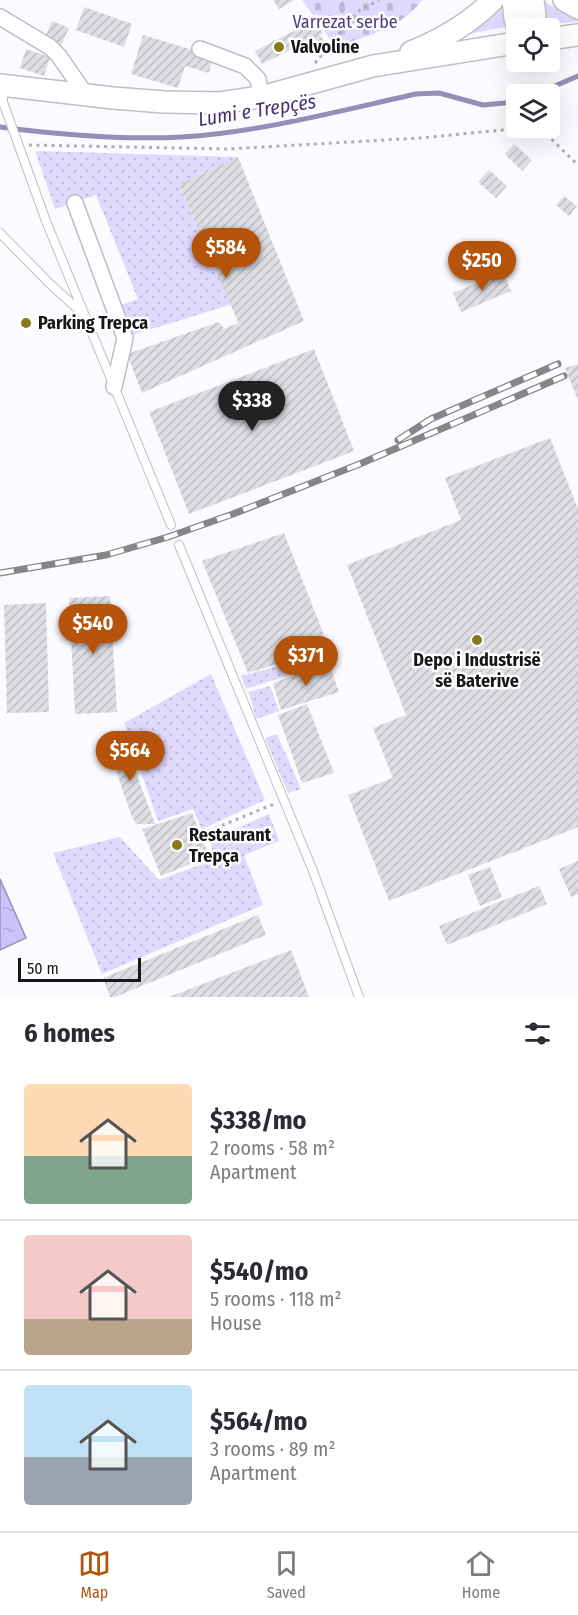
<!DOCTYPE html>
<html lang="en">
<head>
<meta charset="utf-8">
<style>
  body { margin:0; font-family:"Fira Sans Condensed",sans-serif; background:#f7f7f7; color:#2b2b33; height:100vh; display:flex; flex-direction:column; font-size:22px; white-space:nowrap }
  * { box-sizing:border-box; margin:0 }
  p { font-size:20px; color:#7c7c81 }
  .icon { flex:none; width:33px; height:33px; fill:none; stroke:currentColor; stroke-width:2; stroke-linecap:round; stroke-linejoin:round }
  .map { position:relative; height:997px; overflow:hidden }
  .drawer { display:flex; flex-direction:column; background:#fff; flex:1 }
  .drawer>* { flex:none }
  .buttons { position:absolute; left:506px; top:18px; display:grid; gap:12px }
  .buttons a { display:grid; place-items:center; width:54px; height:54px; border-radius:6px; background:#fff; box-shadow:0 6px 24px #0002; font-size:30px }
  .scale { position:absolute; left:18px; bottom:15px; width:123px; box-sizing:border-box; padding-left:6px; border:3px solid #171719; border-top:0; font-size:16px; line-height:21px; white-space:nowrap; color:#171719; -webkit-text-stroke:4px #fff; paint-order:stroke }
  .price { position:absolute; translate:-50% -51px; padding:0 14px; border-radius:21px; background:#b45309; color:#fff; font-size:20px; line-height:39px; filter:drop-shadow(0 2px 3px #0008) }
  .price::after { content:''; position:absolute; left:50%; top:36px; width:18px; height:14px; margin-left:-9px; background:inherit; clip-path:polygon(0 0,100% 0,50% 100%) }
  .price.active { background:#222; color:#fff }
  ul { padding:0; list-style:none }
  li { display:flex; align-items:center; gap:18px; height:150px; padding:0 24px }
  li+li { border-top:2px solid #e1e1e2 }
  li span { display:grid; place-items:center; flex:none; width:168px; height:120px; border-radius:6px; color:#555 }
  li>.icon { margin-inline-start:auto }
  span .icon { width:72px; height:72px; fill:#fffc; stroke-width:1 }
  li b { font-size:26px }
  h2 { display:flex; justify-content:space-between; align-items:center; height:72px; padding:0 24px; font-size:26px }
  .menu { display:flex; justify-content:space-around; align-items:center; height:84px; border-top:2px solid #e1e1e2; background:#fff; font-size:16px; color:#7c7c81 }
  .menu a { display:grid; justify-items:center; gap:3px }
  .menu .active { color:#b45309 }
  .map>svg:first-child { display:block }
</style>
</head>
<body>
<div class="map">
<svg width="578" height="997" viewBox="0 0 578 997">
  <defs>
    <pattern id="cemetery-stones" width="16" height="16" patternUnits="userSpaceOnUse" patternTransform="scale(1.5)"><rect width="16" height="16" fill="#e0d9fe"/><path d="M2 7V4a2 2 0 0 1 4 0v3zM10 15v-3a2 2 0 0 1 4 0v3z" fill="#bfbad9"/></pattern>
    <pattern id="park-dots" width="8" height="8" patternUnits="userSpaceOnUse" patternTransform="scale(1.5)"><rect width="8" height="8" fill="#e0d9fe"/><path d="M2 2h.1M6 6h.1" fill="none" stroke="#bfbad9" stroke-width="1.8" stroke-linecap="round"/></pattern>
    <pattern id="water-ripples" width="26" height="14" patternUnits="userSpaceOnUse" patternTransform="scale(1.5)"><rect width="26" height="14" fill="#cdc1fa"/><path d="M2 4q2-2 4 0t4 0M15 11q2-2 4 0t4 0" fill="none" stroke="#afa5d6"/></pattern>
    <pattern id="building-hatch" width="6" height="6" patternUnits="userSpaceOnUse" patternTransform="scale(1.5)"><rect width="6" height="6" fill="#dedde3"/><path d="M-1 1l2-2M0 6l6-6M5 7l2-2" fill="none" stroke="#bebdc2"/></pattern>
  </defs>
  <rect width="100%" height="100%" fill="#fbfaff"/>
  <path fill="#e0d9fe" d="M543,0L560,12L578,20V22L545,24Z
    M501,3L505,27L469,34Z"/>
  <path fill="url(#cemetery-stones)" d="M302,0H422C402,28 367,36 336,47Z"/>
  <path fill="url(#park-dots)" d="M35,151L238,157L179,186L233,304L132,335L121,305L138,299L96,195L55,209Z
    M301,660L305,670L246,689L241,676Z
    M211,674L265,800L202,829L193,809L158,821L124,723Z
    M270,686L279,711L256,719L249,692Z
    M277,734L301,789L288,793L265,738Z
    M269,814L279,841L244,855L263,905L102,974L53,853L120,837L159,880L214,860L210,840Z"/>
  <path fill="url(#water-ripples)" stroke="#968eb6" stroke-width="1.5" d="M0,879L26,938L0,950Z"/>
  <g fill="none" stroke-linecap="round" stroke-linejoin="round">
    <path stroke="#968eb6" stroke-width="5" d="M536,94L578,76
      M0,127C60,135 122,140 182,137C261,132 339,111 416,94L439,93L483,105L516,102"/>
  </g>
  <path fill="url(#building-hatch)" d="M273,0H294L279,9Z
    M84,7L132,24L124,47L76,30Z
    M314,18L323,33L320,35L326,43L309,54L302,44L262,64L255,51L294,31Z
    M52,21L69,28L61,45L45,38Z
    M143,35L213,56L209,73L185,66L178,88L131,74Z
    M26,49L50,57L44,76L20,68Z
    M514,144L532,160L522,171L505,154Z
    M238,157L304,321L142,393L127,354L219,322L224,329L238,323L242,331L179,185Z
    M489,170L507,186L496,198L478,182Z
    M564,196L577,206L569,216L556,205Z
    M503,272L511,291L461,312L453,293Z
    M314,349L354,451L189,514L149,412Z
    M578,364V400L565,368Z
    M550,438L578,509V827L389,901L348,795L393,778L373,728L406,715L347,565L461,520L445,478Z
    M284,533L329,648L248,673L202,561Z
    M110,596L117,712L75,714L69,598Z
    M46,603L49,712L7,713L4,605Z
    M329,663L339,692L281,710L273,683Z
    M307,704L334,773L302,783L278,715Z
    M122,735L155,824H136L131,814L106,742Z
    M192,813L209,856L161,876L142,829Z
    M578,861V894L571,897L559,869Z
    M490,867L502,897L480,906L468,875Z
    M539,886L547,904L447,945L439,926Z
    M258,915L266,935L115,997H110L103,978Z
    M291,950L309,997H169Z"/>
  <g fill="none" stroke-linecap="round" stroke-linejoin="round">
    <defs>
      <path id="lane" d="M3,86V102L46,221L171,525
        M0,233L49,283L82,313
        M179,545L313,871L359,997"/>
      <path id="street" d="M0,17L50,47L59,56L86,95
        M200,49L245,66L258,79L261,97
        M75,203L125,338L114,387"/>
      <path id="secondary" d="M513,0L515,19L518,28
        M533,0L535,16L533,28
        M564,0L578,8
        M549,39L578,35
        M411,52C441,40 470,23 493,0
        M0,85L113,98L164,102L219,103L261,97L373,66L516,43"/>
    </defs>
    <use href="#lane" stroke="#bfbec4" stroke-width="10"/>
    <use href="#street" stroke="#bfbec4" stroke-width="18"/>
    <use href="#secondary" stroke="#bfbec4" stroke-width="24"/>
    <path stroke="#afafb3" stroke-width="3" stroke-dasharray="3 4.5" stroke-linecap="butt" d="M344,29L360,10L379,0
      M315,63L342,30V0
      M29,145L228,149L420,138L503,130L548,136L578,165
      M201,834L274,804"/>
    <use href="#lane" stroke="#fff" stroke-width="8"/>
    <use href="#street" stroke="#fff" stroke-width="15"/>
    <use href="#secondary" stroke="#fff" stroke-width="21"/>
    <defs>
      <path id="rail" d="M398,440L431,419L558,364
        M0,573L106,555L168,537L233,514L362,463L564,376"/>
    </defs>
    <use href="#rail" stroke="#868689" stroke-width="7"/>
    <use href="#rail" stroke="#fff" stroke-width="4.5" stroke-dasharray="14" stroke-linecap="butt"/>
  </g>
  <g fill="#86791e" stroke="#fff" stroke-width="2">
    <circle cx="279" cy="47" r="6"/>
    <circle cx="26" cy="323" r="6"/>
    <circle cx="477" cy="640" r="6"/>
    <circle cx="177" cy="845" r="6"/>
  </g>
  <g text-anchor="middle" stroke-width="5" stroke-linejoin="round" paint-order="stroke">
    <g font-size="18" fill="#503c80" stroke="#fff">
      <text x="345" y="28">Varrezat serbe</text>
    </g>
    <g font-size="18" font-weight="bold" fill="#171719" stroke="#fff" text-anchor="start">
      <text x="291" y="53">Valvoline</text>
      <text x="38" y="329">Parking Trepca</text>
      <text x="477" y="666" text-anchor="middle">Depo i Industrisë<tspan x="477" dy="21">së Baterive</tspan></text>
      <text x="189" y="841">Restaurant<tspan x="189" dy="21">Trepça</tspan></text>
    </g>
    <g font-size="20" font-style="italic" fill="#453174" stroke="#fff">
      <text transform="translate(257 110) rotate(-9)" y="7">Lumi e Trepçës</text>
    </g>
  </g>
</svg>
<div class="buttons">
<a><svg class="icon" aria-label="locate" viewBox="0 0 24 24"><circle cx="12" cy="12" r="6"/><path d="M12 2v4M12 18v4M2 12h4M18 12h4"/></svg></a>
<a><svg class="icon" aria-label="layers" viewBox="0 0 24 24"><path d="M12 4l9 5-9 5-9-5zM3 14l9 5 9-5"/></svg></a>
</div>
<div class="scale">50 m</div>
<b class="price" style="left:226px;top:279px">$584</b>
<b class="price" style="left:482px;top:292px">$250</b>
<b class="price active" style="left:252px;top:432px">$338</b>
<b class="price" style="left:93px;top:655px">$540</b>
<b class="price" style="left:306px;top:687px">$371</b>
<b class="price" style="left:130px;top:782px">$564</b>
</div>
<section class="drawer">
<h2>6 homes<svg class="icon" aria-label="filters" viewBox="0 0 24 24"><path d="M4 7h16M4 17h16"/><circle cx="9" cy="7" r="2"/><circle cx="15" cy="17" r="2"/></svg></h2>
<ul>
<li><span style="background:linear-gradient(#ffd9b3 60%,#7fa58c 0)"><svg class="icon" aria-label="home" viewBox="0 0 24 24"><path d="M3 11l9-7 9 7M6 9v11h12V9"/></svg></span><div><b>$338/mo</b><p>2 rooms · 58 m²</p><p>Apartment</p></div></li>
<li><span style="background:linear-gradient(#f6c9c9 70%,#b9a48a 0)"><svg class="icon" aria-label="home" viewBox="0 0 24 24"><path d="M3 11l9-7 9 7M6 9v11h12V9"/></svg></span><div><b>$540/mo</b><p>5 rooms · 118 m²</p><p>House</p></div></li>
<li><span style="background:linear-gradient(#bfe0f5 60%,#9aa5b1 0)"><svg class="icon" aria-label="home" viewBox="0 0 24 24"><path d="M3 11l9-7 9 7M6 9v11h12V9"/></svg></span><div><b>$564/mo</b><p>3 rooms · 89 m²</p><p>Apartment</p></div></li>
</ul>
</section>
<nav class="menu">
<a class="active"><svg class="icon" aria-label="map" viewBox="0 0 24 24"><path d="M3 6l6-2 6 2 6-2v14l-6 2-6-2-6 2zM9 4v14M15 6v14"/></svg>Map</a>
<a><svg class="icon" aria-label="saved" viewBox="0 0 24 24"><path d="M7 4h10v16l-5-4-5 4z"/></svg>Saved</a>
<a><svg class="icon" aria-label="home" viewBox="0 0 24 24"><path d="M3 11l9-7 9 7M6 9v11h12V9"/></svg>Home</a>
</nav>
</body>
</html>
